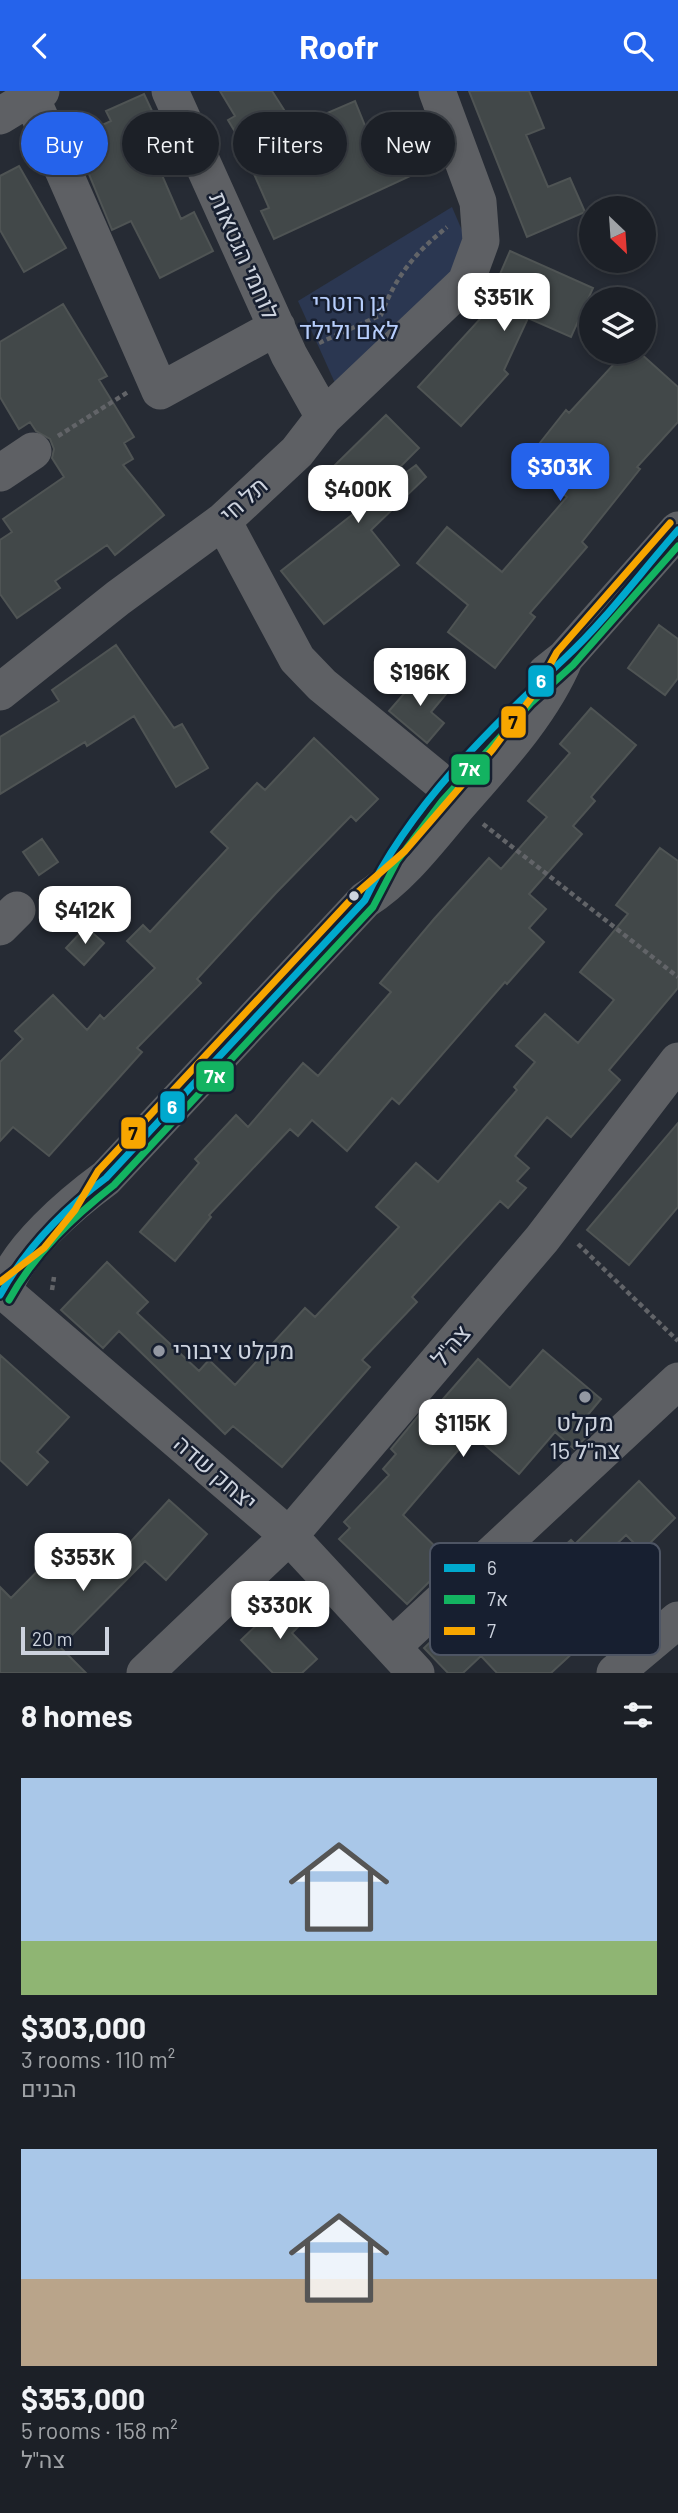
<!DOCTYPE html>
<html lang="en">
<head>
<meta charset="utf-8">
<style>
  body { margin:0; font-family:Barlow,Heebo,sans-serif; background:#25282f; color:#f1f3f6; height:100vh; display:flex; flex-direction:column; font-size:26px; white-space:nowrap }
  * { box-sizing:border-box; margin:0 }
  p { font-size:23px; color:#a0a3a7 }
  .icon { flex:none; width:38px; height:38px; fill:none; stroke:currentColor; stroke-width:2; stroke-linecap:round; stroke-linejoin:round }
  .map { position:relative; height:1582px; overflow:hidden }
  .details { display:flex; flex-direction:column; background:#1c2027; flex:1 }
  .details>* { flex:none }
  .banner { position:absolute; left:21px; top:21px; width:637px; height:63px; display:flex; gap:14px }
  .needle { width:46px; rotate:155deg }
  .tools { position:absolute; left:579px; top:105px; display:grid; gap:14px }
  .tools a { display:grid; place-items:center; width:77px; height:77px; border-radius:50%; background:#1c2027; box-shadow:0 4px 10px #0003,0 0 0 2px #3a3e44; font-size:35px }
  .scale { position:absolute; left:21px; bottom:18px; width:88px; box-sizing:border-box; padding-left:7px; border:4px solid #cdd3de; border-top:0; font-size:19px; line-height:24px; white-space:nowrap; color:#cdd3de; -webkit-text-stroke:5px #171f30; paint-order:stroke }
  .price { position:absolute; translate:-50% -60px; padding:0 16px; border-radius:14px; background:#fff; color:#222; font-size:23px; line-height:46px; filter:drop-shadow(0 2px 4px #0008) }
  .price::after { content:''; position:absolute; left:50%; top:42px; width:21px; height:16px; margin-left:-10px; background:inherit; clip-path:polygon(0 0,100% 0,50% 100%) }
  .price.on { background:#2563eb; color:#fff }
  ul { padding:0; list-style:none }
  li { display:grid; align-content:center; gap:14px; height:371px; padding:0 21px }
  li span { display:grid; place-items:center; height:217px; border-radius:0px; color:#555 }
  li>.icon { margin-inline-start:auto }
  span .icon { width:126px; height:126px; fill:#fffc; stroke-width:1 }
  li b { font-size:30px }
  h2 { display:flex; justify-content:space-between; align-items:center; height:84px; padding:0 21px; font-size:30px }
  .tag { padding:0 24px; border-radius:32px; background:#1c2027; box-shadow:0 4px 10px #0003,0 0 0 2px #3a3e44; font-size:24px; line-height:63px }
  .tag.on { background:#2563eb; color:#fff }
  header { display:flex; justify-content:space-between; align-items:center; height:91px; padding:0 21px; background:#2563eb; color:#fff; font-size:32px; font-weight:700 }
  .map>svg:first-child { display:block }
</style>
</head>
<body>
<header><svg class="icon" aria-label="back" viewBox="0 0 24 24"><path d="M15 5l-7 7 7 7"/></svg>Roofr<svg class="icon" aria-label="search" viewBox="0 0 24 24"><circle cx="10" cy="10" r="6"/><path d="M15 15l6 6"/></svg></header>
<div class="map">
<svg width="678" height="1582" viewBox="0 0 678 1582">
  <rect width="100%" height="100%" fill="#262b34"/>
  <path fill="#2b3751" d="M452,116L473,165L335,292L298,210Z"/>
  <path fill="#424849" stroke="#4f5454" stroke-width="2" d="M220,0H272L295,36L355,10L372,52L402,38L421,80L274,148L261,120L269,117L254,83L259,81L228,29L235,25Z
    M469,0H529L544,37L526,44L548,96L570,87L585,121L527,146Z
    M144,3L171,60L155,68L181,128L194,121L213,160L160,187L131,130L112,139L74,47L111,30L106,20Z
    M19,75L66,157L24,181L0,139V85Z
    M510,160L593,197L571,246L528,227L504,279L508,283L461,335L418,296L481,227Z
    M63,213L107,285L99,289L134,346L124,352L133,368L123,374L164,424L115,464L107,454L55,490L60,497L17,527L0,503V449L12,441L3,428L64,386L52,367L54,358L50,348L36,340L30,331L19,338L0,306V251Z
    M625,261H639L678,296V331L637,376L640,378L582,451L587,456L530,522L535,526L495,577L448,541L468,514L417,472L447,436L502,481L567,406L524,372L566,319L569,322Z
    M386,324L419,357L392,384L396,389L416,374L426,386L371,439L399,474L324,533L281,480L367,412L332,377Z
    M659,534L678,548V587L665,604L628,577Z
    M116,554L174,637L182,633L208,677L176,696L134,625L87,655L85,651L0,703V646L59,610L52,599Z
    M422,582L446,603L431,621L444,632L427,652L389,620Z
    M591,617L636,654L591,706L595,710L573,735L582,743L529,803L546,818L529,837L544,851L507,893L505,891L399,1013L392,1007L347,1060L312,1029L298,1045L290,1038L209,1124L211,1126L175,1170L140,1141L199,1072L195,1068L236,1024L248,1036L303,972L318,985L391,901L380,892L434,828L489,767L501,778L547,726L528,710L570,662L560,653Z
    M314,647L378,708L356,730L351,725L276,802L197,888L201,892L137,957L142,961L49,1065L13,1036L0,1050V971L23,948L15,940L53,904L87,939L100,924L104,928L155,877L127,850L143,834L150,841L228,757L211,741L257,692L265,699Z
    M42,748L58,771L39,784L23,761Z
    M660,757L678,770V897L609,979L620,989L571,1046L547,1026L515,1065L529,1077L517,1090L526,1097L508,1117L500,1110L412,1206L417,1211L362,1269L370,1276L282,1376L233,1335L225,1343L119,1240L103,1257L61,1219L107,1171L148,1211L137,1222L199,1280L209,1269L235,1294L305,1217L315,1226L399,1136L376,1116L416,1072L438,1091L517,999L514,996L535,971L516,955L545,923L578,952L614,909L580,881L628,823L616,814Z
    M86,836L104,852L84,874L66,857Z
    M678,1032V1116L629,1174L587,1139Z
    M543,1259L601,1308L586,1326L597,1336L574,1358L555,1341L519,1383L472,1343L403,1424L450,1470L407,1513L339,1448L350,1437L344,1431L389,1384L383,1378L396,1363L391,1358L424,1318L430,1323L478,1268L510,1297Z
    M0,1264L69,1326L37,1361L48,1371L27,1394L0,1369Z
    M639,1390L675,1427L642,1460L626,1444L594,1475L628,1511L551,1582H497L481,1565L463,1582H448L424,1557L487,1497L501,1512L571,1449L575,1453Z
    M169,1409L207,1443L166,1489L145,1470L60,1556L86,1582H0V1496L11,1507L68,1449L102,1482Z
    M286,1506L307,1527L292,1542L317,1568L302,1582H273L241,1549Z"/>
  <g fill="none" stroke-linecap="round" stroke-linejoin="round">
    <path stroke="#626468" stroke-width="4.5" stroke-dasharray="5 3.5" stroke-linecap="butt" d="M319,252L381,224C396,185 414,163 447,136
      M58,345L128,301
      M483,733L678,886
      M578,1153L678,1250
      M52,1199L54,1186"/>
    <path stroke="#5e6064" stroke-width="37" d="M170,0L289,264L324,326
      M31,6L160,300L277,236
      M0,25L41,0
      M0,382L33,360
      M223,430L297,568L322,594L443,693
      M546,582L565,567L678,439
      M0,601L118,507L223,430L297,361L324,326L466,191L481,150L478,111L437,0
      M0,836L17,819
      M0,1197L289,1445L416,1582
      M4,1200C16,1159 72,1112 106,1087L365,809C400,787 428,750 455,718C495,672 541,624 565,567
      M392,1556L678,1290
      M145,1582L289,1445L542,1148L678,970
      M615,1582L678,1529"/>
    <defs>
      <path id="bus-1" d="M0,1204C26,1157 63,1119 106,1087L365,809C409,715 490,638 565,567C606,529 641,481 678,439"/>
      <path id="bus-2" d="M9,1209C35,1162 72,1127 114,1094L373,816L397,770L442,710L531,612L573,574L678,455"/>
      <path id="bus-3" d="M0,1191L44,1157L75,1119L98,1080L357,802L405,760L493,658L534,603L557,561L670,432"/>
    </defs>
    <use href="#bus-1" stroke="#171f30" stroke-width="12"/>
    <use href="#bus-2" stroke="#171f30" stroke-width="12"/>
    <use href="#bus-3" stroke="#171f30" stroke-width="12"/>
    <use href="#bus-1" stroke="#00a9ce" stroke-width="7"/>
    <use href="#bus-2" stroke="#13b361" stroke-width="7"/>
    <use href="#bus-3" stroke="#f7a600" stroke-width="7"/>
  </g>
  <circle fill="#cdd3de" stroke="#171f30" stroke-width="2.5" cx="354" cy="805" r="6"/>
  <g fill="#9398a2" stroke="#171f30" stroke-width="2.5">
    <circle cx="159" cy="1260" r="7"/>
    <circle cx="585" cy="1306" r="7"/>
  </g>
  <g text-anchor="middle" stroke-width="5" stroke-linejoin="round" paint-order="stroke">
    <g font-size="24" fill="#cdd3de" stroke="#171f30">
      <text transform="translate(244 165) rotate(66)" y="8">לוחמי הגטאות</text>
      <text transform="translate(244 409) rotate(-42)" y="8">תל חי</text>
      <text transform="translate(451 1255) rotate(-50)" y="8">צה"ל</text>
      <text transform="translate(215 1382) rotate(41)" y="8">יצחק שדה</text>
    </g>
    <g font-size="24" fill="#b7cefc" stroke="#171f30">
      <text x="349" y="220">גן רוטרי<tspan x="349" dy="28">לאם ולילד</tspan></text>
    </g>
    <g font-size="24" fill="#cdd3de" stroke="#171f30" text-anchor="start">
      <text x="173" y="1268">מקלט ציבורי</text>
      <text x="585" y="1340" text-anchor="middle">מקלט<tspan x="585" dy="28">צה"ל 15</tspan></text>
    </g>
  </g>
  <rect x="430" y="1452" width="230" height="112" rx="10" fill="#171f30" stroke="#4e5564" stroke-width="2"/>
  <rect x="444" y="1473" width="31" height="8" fill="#00a9ce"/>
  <rect x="444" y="1504" width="31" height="9" fill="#13b361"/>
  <rect x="444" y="1536" width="31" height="8" fill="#f7a600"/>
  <g font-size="19" fill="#cdd3de">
    <text x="487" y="1484">6</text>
    <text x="487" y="1515">7א</text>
    <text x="487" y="1547">7</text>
  </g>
  <g stroke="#171f30" stroke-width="2.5">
    <rect x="527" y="573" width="28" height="34" rx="7" fill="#00a9ce"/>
    <rect x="500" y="614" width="27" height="34" rx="7" fill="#f7a600"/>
    <rect x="450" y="662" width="41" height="33" rx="7" fill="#13b361"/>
    <rect x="195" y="969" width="40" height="33" rx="7" fill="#13b361"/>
    <rect x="159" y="999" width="27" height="34" rx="7" fill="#00a9ce"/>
    <rect x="120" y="1025" width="27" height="34" rx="7" fill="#f7a600"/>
  </g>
  <g font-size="19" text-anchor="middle" font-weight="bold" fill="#fff">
    <text x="541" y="597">6</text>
    <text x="470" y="685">7א</text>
    <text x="215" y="992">7א</text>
    <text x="172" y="1023">6</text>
  </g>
  <g font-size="19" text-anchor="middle" font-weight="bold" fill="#111">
    <text x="513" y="638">7</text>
    <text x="133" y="1049">7</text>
  </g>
</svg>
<div class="tools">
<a><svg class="needle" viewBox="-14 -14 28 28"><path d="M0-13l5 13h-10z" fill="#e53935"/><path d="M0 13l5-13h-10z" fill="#a0a3a7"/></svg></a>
<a><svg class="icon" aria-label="layers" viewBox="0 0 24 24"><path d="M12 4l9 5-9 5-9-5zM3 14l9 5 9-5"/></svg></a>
</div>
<div class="scale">20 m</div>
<b class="price" style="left:504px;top:242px">$351K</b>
<b class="price on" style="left:560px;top:412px">$303K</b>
<b class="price" style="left:358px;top:434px">$400K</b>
<b class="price" style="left:420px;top:617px">$196K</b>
<b class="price" style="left:85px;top:855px">$412K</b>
<b class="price" style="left:463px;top:1368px">$115K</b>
<b class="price" style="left:83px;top:1502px">$353K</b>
<b class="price" style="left:280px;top:1550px">$330K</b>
<div class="banner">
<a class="tag on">Buy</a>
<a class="tag">Rent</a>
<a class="tag">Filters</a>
<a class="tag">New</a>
</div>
</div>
<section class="details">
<h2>8 homes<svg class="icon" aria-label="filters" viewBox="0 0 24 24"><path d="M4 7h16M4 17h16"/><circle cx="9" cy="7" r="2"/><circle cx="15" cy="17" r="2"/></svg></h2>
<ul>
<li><span style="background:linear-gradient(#a9c7e8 75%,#8fb573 0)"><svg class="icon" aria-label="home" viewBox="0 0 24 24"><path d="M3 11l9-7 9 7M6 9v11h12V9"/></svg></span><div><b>$303,000</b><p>3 rooms · 110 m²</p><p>הבנים</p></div></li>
<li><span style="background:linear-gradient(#a9c7e8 60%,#b9a48a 0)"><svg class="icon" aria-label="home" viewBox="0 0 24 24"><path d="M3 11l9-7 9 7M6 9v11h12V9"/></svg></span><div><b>$353,000</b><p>5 rooms · 158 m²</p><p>צה&quot;ל</p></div></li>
</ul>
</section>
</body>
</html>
